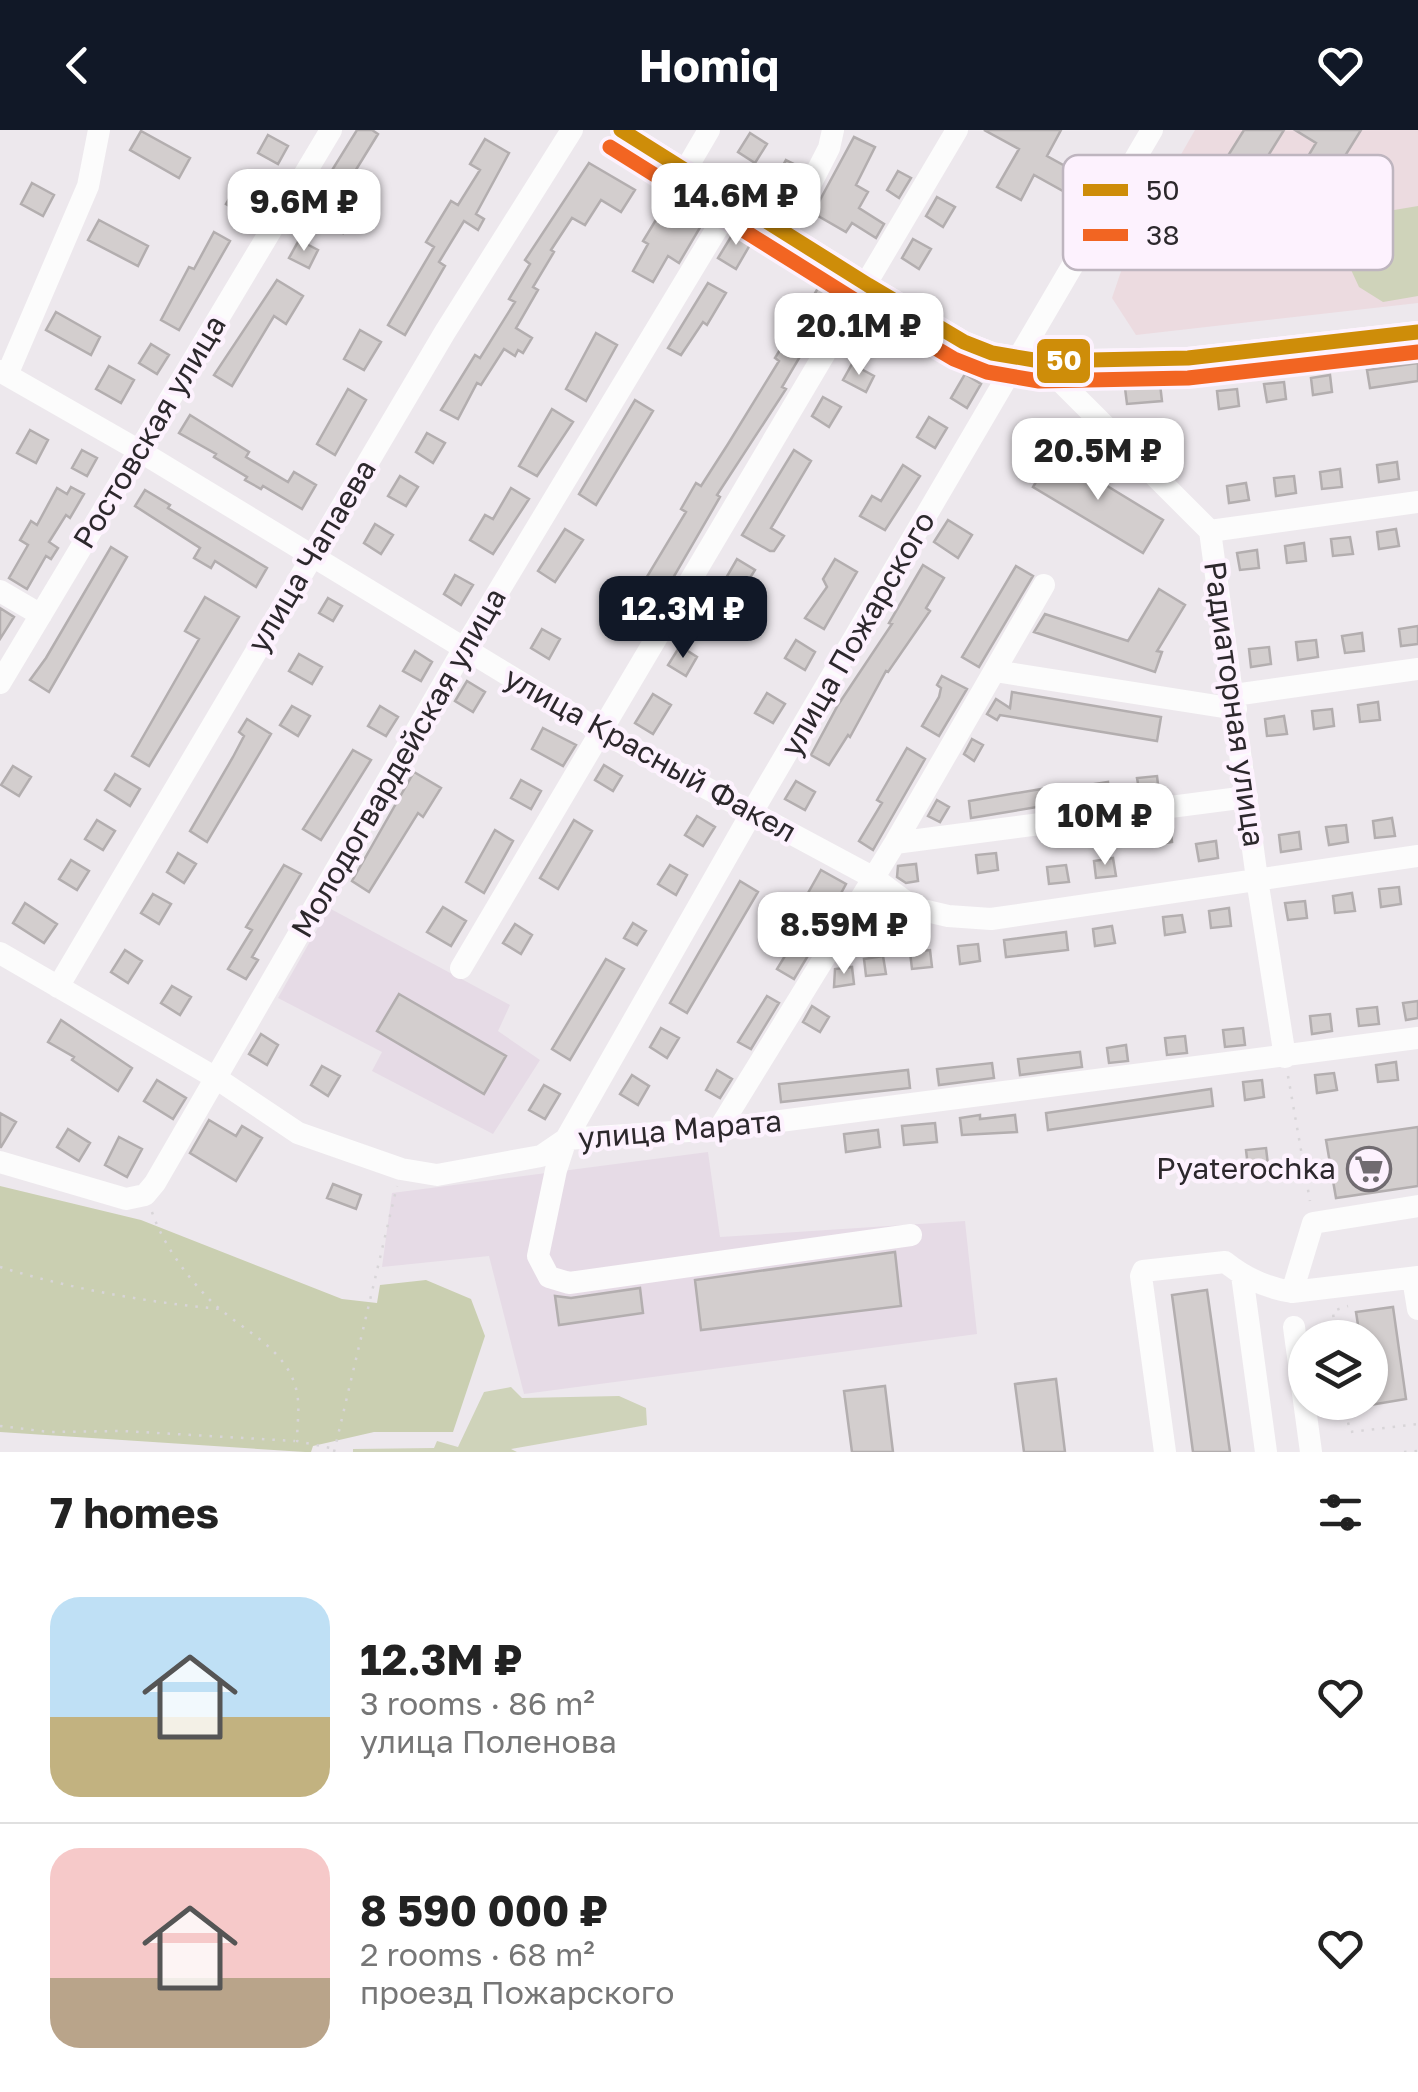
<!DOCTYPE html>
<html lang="en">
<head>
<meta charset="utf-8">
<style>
  body { margin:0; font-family:"Golos Text",sans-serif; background:#f2f2f2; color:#222; height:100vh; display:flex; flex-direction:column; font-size:38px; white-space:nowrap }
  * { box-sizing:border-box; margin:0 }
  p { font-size:32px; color:#767676 }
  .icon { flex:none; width:55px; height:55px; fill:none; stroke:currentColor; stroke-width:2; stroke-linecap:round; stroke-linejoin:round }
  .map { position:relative; height:1322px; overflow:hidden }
  .details { display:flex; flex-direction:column; background:#fff; flex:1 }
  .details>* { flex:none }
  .fabs { position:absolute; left:1288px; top:1190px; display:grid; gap:20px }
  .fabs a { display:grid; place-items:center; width:100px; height:100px; border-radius:50%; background:#fff; box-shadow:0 2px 8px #0004; font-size:50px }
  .price { position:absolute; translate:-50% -85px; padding:0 22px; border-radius:20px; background:#fff; color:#222; font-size:32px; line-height:65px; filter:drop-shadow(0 2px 5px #0008) }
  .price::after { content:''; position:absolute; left:50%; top:60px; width:30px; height:22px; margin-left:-15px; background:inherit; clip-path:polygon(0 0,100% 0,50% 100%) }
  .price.current { background:#111827; color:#fff }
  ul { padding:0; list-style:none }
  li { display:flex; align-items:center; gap:30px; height:250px; padding:0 50px }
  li+li { border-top:2px solid #e0e0e0 }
  li span { display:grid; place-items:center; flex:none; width:280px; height:200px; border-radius:30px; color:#555 }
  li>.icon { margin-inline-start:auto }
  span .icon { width:120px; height:120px; fill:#fffc; stroke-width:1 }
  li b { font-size:42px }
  h2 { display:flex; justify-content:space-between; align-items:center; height:120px; padding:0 50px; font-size:42px }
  header { display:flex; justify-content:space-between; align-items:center; height:130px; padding:0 50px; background:#111827; color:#fff; font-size:45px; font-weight:700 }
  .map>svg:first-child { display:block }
</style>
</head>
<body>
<header><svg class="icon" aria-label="back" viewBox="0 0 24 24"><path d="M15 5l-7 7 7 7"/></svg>Homiq<svg class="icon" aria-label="heart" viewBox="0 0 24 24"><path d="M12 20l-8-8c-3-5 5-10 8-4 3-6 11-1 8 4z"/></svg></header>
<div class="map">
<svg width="1418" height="1322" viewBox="0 0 1418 1322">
  <rect width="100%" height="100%" fill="#ede8ed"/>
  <path fill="#e6dbe6" d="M329,778L510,875L498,901L540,930L493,1004L372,941L382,922L278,868Z
    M708,1022L720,1107L965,1091L977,1204L524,1264L489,1126L382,1137L392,1063Z"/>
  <path fill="#ecdbe0" d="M1195,0H1418V173L1136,205L1112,168L1131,112Z"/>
  <path fill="#cfd3ba" d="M1418,76V166L1383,172L1359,157L1346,129L1354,104L1370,84Z
    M511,1257L522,1268L619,1266L646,1278L647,1295L511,1319L517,1322H353V1319L434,1318L437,1311L458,1317L484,1262Z"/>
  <path fill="#cacfb1" d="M0,1056L141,1090L342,1169L377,1173L380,1155L426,1150L471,1169L485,1206L453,1302H374L313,1316L311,1322H305L0,1302Z"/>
  <path fill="#d3cece" stroke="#b3aeaf" stroke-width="2.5" d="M357,0H372L378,4L346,56L329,45Z
    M984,0H1061L1047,26L1074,41L1063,61L1034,45L1021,70L997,57L1019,19Z
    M1244,0H1284L1243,66L1214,48Z
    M1295,0H1361L1314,76L1288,60L1316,13Z
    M141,1L190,28L179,48L130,20Z
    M750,3L767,14L755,33L738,22Z
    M268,5L288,16L278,34L258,23Z
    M854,7L875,17L856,55L868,62L859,78L884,94L876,108L852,93L846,102L813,83Z
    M485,9L509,23L476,84L484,89L478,100L464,91L439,132L445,136L405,205L388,195L434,117L426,112L451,71L458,75L480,40L470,34Z
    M786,30L802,38L792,57L776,48Z
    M589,33L635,60L621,82L601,70L585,95L572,88L551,120L554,122L533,157L538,160L516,198L532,208L523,223L518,220L515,226L504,219L481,255L477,253L458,289L441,280L475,225L480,228L515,172L509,169L530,134L525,130Z
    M898,41L911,48L899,68L887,60Z
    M32,53L54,65L43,86L21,74Z
    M236,57L255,68L245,85L226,74Z
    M937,67L955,77L943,97L926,86Z
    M668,70L685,80L689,73L708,84L679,133L668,126L653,152L633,141L648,114L643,111Z
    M337,73L355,84L343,103L326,92Z
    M99,90L148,116L138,136L88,110Z
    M737,97L754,108L736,139L718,128Z
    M214,102L230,111L179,200L161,190L189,137L194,139Z
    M913,109L931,119L919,139L902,128Z
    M299,110L318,120L309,138L289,128Z
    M277,150L303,166L286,194L274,186L232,256L214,245Z
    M708,153L726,163L707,195L703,192L681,225L668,218Z
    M818,158L836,169L825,188L807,177Z
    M56,182L100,207L91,225L46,200Z
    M871,185L888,195L877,215L859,204Z
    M794,197L811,208L782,257L786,259L717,365L720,367L662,467L642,455L686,382L681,379L696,353L701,356L728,314L779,231L775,228Z
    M360,200L381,212L364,240L344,229Z
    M596,203L617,215L586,271L566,259Z
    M151,214L169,225L157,244L139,233Z
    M1418,233V251L1370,258L1367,240Z
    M852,234L874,246L866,262L843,250Z
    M109,236L134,250L121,273L96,259Z
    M965,244L981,254L967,278L951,268Z
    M1330,245L1332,262L1313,265L1311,248Z
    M1284,252L1286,269L1267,272L1264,254Z
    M1160,254L1162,271L1127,274L1125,258Z
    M348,259L366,270L335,325L317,314Z
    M1237,259L1239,276L1219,279L1217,261Z
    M823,267L841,277L829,297L812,286Z
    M635,270L653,281L596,375L579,364Z
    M552,279L573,292L537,346L519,336Z
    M190,285L249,322L246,327L288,352L294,342L316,355L302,379L263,356L261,359L245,350L247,347L214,327L216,324L179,303Z
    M929,287L947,298L935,318L917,307Z
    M30,300L48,310L36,333L17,323Z
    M427,303L445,313L433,333L416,322Z
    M82,320L97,328L87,346L72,338Z
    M794,320L811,331L771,398L784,406L774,421H770L742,405Z
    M1053,323L1163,390L1143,423L1033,357Z
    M1397,332L1399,349L1379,352L1377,335Z
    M903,335L920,346L885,400L860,386L872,366L881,371Z
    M1340,339L1342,357L1322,359L1320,342Z
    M400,346L418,357L406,376L388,366Z
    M1294,346L1296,363L1276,366L1274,348Z
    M1246,353L1249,370L1229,373L1227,356Z
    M71,357L84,364L70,388L66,385L49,412L58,418L51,429L46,426L27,459L9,448L28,415L20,410L31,391L37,395L57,358L67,364Z
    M511,358L529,369L493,424L470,410L485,385L493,389Z
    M145,360L170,375L168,378L267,438L256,457L215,431L211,438L194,428L200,418L135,376Z
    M948,390L972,405L958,428L934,412Z
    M375,394L393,405L381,424L364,413Z
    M565,399L583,410L555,452L538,441Z
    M1396,399L1399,416L1379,419L1377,402Z
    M1350,407L1353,424L1333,426L1331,409Z
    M1304,413L1306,431L1287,433L1285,416Z
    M111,417L127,427L49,562L30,550L46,528Z
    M1257,420L1259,438L1240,440L1237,423Z
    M737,429L755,440L743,459L726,448Z
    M835,429L857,442L824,499L805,488L827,457L823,449Z
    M923,435L944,448L926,478L930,481L888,542L886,541L850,607L848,605L829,635L811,625L838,575L892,494L889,493Z
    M1016,436L1033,446L979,537L962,527Z
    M455,445L473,455L461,475L444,464Z
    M1159,459L1185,475L1157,521L1162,522L1155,542L1034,502L1045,484L1128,511Z
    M205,467L239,487L149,636L132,626L199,509L185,501Z
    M709,467L726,477L715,497L697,486Z
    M328,468L342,476L333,491L319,483Z
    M0,478L14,487L0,509Z
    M1418,496V514L1401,516L1399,499Z
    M542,499L560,509L549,529L531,518Z
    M1362,503L1364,521L1345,523L1342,506Z
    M796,510L815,522L805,540L785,528Z
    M1316,510L1318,527L1298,530L1296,512Z
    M680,516L697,527L686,546L668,535Z
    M1269,517L1271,534L1251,537L1249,519Z
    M415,521L432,532L421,551L403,541Z
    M299,524L322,537L312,554L289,541Z
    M942,546L967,559L939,606L922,596L939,567L941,558L937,555Z
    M467,551L485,562L473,582L455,571Z
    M1012,562L1161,587L1157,611L1000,585L997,590L987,584L996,569L1010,578Z
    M767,563L785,574L773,593L755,583Z
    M653,564L671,575L653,604L635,593Z
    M1378,572L1380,590L1360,592L1358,575Z
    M292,576L310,586L298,606L280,595Z
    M380,576L398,587L386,606L368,596Z
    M1332,579L1334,596L1314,599L1312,581Z
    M1284,586L1287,604L1267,606L1265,589Z
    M247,589L271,604L207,712L190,701L233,627L244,606L239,602Z
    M543,598L576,615L563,636L532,619Z
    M972,609L983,615L974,631L964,624Z
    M907,618L925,629L873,720L859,711L882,673L877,670Z
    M353,620L371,630L321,710L303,699Z
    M604,635L622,646L613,661L595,650Z
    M13,636L31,647L19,666L1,655Z
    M414,642L441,658L423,687L418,683L369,762L352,751Z
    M115,644L140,659L130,676L105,660Z
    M1157,646L1159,663L1140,665L1137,648Z
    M521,650L541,661L531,679L511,668Z
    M796,651L815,662L805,680L785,669Z
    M1108,652L1110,669L1090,672L1088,655Z
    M1065,655L1067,672L971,688L969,671Z
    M937,670L949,677L940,692L928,686Z
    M697,686L715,697L703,716L685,705Z
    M1392,688L1395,706L1375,708L1373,691Z
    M97,690L115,701L103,720L85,709Z
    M574,690L592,701L558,759L540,748Z
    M1170,695L1172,712L1153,715L1150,697Z
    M1346,695L1348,712L1329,715L1326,697Z
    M495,700L513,711L484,763L466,752Z
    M1299,702L1301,719L1281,722L1279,705Z
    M1216,711L1218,728L1199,731L1196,714Z
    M178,723L196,734L184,753L167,742Z
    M996,723L998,740L978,743L976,725Z
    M1113,728L1116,746L1096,748L1094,731Z
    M71,730L89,741L77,760L59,749Z
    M916,734L918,751L906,753L897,747L898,736Z
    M284,735L301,744L252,827L258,830L246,849L228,839L252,800L246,797Z
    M670,735L687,745L676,765L658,754Z
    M1066,735L1069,752L1049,754L1047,737Z
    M821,740L846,754L825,793L827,794L794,849L777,839L819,770L808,763Z
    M740,751L758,762L687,883L670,873Z
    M1399,757L1401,774L1381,777L1379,759Z
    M1352,763L1355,781L1335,783L1333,766Z
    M153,764L171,774L159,794L141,783Z
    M1305,771L1307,788L1288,790L1285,773Z
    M25,773L57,794L44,813L13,793Z
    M443,777L466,791L451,816L427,802Z
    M1229,778L1231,796L1211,798L1209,781Z
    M1182,785L1185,802L1165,805L1163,787Z
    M633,793L646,801L637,815L624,808Z
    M515,794L532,805L521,824L503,813Z
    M1112,796L1115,813L1095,816L1093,799Z
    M1066,802L1068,820L1006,827L1004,810Z
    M978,814L980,831L960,834L958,816Z
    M125,820L142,831L128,853L111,842Z
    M930,820L932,837L912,839L910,822Z
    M883,826L886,844L866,846L864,829Z
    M606,829L624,839L570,930L552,919Z
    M852,837L854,854L834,857L835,839Z
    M172,856L191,867L180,885L161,873Z
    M399,864L506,926L484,964L377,901Z
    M767,866L779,873L751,919L738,912Z
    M1418,871V888L1406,890L1403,873Z
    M812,876L829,887L820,902L803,892Z
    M1377,877L1379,894L1359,896L1357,879Z
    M1330,884L1332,901L1312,904L1310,886Z
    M61,890L132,938L118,961L72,930L74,927L48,912Z
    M661,898L679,908L667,928L650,917Z
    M1243,898L1245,915L1225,917L1223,900Z
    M261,904L278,915L267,935L249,924Z
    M1185,906L1187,923L1167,925L1165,908Z
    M1126,915L1128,931L1109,933L1107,918Z
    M1080,922L1082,937L1020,945L1018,929Z
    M1396,932L1398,950L1378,952L1376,935Z
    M992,933L994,948L939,955L937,939Z
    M322,936L340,946L328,966L311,955Z
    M717,940L732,949L720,968L706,960Z
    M908,940L910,958L781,972L779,954Z
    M1334,943L1337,960L1317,963L1315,945Z
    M632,945L649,956L638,975L620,964Z
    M157,950L186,968L173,989L144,971Z
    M1262,950L1264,967L1245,970L1243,952Z
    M544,955L560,964L545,989L529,980Z
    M1211,959L1213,976L1048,1000L1046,983Z
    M0,983L16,992L1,1017H0Z
    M980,985V989L1015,985L1017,1002L962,1005L960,988Z
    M209,990L236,1006L242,996L262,1008L236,1051L190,1023Z
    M935,993L937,1012L904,1015L902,996Z
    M1418,997V1056L1336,1068L1326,1010Z
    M68,999L90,1013L79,1031L57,1017Z
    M878,1000L880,1017L846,1022L844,1004Z
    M119,1007L142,1019L127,1047L105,1035Z
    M1266,1018L1268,1035L1248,1037L1246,1020Z
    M333,1054L361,1065L356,1079L327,1068Z
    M895,1122L901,1176L701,1200L695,1150Z
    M640,1158L643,1183L559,1195L555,1166L571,1168Z
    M1207,1160L1230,1322H1193L1172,1165Z
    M1393,1177L1406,1269L1370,1275V1208H1360L1356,1182Z
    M1056,1249L1065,1322H1024L1015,1254Z
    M885,1256L893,1322H852L844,1261Z"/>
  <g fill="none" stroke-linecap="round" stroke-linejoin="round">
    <path stroke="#d8d5d8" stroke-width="2.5" stroke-dasharray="2.5 8" stroke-linecap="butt" d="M1288,946L1310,1071
      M152,1082C162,1112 185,1144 207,1167C237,1199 288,1216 297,1263C300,1278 297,1296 297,1311L335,1319
      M0,1137C71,1159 146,1172 220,1179
      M1335,1208L1333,1181L1348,1176
      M1344,1272L1350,1302L1418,1294
      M0,1296L49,1302L123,1301L295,1311
      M334,1322L397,1056
      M1404,1322L1418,1321"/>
    <path stroke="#fcfcfc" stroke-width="22" d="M621,0L868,155L964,212L992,223L1040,231L1188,228L1418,202
      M685,41L709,0
      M785,104L829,18L833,0
      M1040,231L1210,401L1257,749L1285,927
      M0,241L138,320L602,602L874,748L914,778L948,786L991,789L1418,726
      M7,245L88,56L99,0
      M1210,401L1418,372
      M0,461L41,485
      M995,541L1236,579
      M0,553L331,0
      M1234,565L1418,539
      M895,713L1247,667
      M0,823L216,948L298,1003L401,1039L437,1045L541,1026L566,1009L719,999L1418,908
      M461,838L957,0
      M58,857L445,202L572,0
      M719,999L895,713L1044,455
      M0,1032L126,1069L145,1065L155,1053L463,520L733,72
      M911,1105L569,1153L549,1147L538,1126L556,1040L566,1009L751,684L1152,0
      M1242,1145L1266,1322
      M1413,1148L1418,1179
      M1292,1162L1313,1093L1418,1076
      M1294,1197L1311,1322
      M1165,1322L1141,1146L1143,1141L1225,1132C1245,1148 1266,1158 1292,1162L1418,1147"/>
    <defs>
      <path id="bus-1" d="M621,0L868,155L964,212L992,223L1040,231L1188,228L1418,202"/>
      <path id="bus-2" d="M610,17L858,172L954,229L987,242L1039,251L1188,248L1418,222"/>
    </defs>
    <use href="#bus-1" stroke="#fdf2fe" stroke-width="22"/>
    <use href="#bus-2" stroke="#fdf2fe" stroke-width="22"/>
    <use href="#bus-1" stroke="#ce8d09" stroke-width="15"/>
    <use href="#bus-2" stroke="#f26522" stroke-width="15"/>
  </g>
  <defs>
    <symbol id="supermarket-ring" viewBox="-11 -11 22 22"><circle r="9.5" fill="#fdf2fe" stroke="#706b70" stroke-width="1.5"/><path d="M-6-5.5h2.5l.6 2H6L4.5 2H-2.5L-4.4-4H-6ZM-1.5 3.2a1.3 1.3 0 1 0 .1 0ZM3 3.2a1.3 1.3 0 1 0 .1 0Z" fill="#706b70"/></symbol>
  </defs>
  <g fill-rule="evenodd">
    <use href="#supermarket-ring" x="1344" y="1014" width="50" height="50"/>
  </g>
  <g text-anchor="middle" stroke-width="9" stroke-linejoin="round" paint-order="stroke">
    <g font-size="30" fill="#2c282c" stroke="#fdf2fe">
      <text transform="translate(150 302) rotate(-59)" y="10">Ростовская улица</text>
      <text transform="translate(312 426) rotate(-59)" y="10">улица Чапаева</text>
      <text transform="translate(858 504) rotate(-60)" y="10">улица Пожарского</text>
      <text transform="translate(1234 574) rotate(82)" y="10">Радиаторная улица</text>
      <text transform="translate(650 625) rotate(29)" y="10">улица Красный Факел</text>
      <text transform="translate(399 633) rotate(-60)" y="10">Молодогвардейская улица</text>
      <text transform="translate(680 1000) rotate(-5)" y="10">улица Марата</text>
    </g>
    <g font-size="30" fill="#2c282c" stroke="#fdf2fe" text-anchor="end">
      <text x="1336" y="1049">Pyaterochka</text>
    </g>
  </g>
  <rect x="1063" y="25" width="330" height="115" rx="15" fill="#fdf2fe" stroke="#beb5bf" stroke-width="2.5"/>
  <rect x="1083" y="54" width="45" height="12" fill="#ce8d09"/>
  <rect x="1083" y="99" width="45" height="12" fill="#f26522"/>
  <g font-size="28" fill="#2c282c">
    <text x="1146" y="70">50</text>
    <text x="1146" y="115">38</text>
  </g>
  <rect stroke="#fdf2fe" stroke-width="4" x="1035" y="207" width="57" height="48" rx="10" fill="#ce8d09"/>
  <g font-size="28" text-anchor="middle" font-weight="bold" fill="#fff">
    <text x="1064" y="240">50</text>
  </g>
</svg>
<div class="fabs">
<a><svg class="icon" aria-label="layers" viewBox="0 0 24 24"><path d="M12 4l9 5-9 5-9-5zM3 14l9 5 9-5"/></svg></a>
</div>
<b class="price" style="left:736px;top:118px">14.6M ₽</b>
<b class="price" style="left:304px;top:124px">9.6M ₽</b>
<b class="price" style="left:859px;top:248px">20.1M ₽</b>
<b class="price" style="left:1098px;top:373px">20.5M ₽</b>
<b class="price current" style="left:683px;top:531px">12.3M ₽</b>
<b class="price" style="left:1105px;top:738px">10M ₽</b>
<b class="price" style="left:844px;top:847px">8.59M ₽</b>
</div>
<section class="details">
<h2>7 homes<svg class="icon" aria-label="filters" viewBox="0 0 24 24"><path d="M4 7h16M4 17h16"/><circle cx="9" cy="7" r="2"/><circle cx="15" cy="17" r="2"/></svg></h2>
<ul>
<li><span style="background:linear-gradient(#bfe0f5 60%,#c2b280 0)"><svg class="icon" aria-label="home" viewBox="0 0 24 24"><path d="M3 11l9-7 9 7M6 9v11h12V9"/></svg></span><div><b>12.3M ₽</b><p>3 rooms · 86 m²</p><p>улица Поленова</p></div><svg class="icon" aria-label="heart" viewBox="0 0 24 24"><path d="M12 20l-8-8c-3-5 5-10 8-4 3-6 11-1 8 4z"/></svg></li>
<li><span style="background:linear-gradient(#f6c9c9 65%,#b9a48a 0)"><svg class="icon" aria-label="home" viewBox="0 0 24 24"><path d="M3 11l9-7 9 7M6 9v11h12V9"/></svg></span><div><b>8 590 000 ₽</b><p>2 rooms · 68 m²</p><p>проезд Пожарского</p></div><svg class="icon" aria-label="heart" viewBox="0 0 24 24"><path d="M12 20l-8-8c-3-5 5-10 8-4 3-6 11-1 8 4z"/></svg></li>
</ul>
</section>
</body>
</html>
